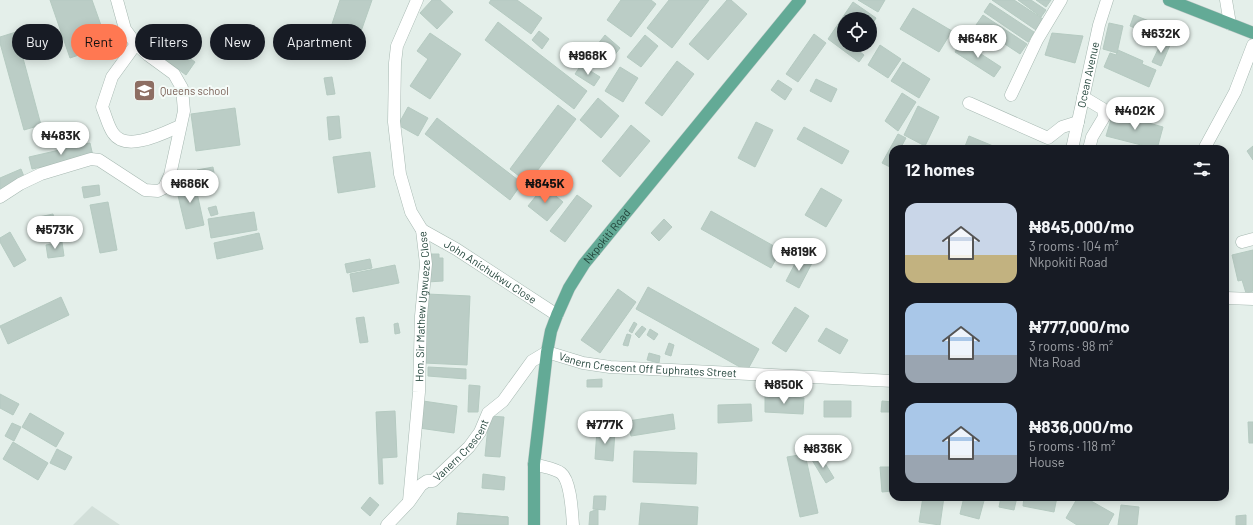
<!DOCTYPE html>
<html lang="en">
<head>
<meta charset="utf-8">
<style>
  body { margin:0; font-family:Barlow,sans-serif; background:#242831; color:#f1f3f6; height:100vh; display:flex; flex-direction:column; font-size:15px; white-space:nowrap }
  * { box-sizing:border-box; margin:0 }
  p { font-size:13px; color:#9ea1a6 }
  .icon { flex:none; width:22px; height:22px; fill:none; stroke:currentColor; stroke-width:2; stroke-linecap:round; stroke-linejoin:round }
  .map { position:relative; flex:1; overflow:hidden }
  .panel { position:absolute; left:889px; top:145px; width:340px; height:356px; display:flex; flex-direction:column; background:#171b24; border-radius:12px; box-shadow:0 2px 10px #0003 }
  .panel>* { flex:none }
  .guide { position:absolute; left:12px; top:24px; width:380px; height:36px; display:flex; gap:8px }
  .tools { position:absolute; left:837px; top:12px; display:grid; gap:8px }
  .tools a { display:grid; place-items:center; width:40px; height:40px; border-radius:50%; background:#171b24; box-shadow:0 2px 10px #0003; font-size:20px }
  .price { position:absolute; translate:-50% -34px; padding:0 9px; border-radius:14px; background:#fff; color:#222; font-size:13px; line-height:26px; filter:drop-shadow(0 1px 2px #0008) }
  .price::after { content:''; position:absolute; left:50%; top:24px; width:12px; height:9px; margin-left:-6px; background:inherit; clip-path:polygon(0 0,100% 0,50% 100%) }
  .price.current { background:#ff7852; color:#111 }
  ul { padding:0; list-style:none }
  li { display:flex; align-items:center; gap:12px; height:100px; padding:0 16px }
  li span { display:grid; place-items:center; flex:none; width:112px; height:80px; border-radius:12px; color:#555 }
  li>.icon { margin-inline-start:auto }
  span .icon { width:48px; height:48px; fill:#fffc; stroke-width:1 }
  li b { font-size:17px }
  h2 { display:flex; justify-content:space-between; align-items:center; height:48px; padding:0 16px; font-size:17px }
  .pill { padding:0 14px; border-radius:18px; background:#171b24; box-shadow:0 2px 10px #0003; font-size:14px; line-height:36px }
  .pill.current { background:#ff7852; color:#111 }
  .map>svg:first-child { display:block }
</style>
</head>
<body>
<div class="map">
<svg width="1253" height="525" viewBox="0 0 1253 525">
  <rect width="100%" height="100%" fill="#e4efea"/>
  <path fill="#d2dfd9" d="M92,506L120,525H73Z"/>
  <path fill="#bbcdc6" stroke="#b5cac1" d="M50,0H92L108,45L70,58Z
    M340,0H372L358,40L330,30Z
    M432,0H440L453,12L437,29L420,13Z
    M491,0H517L542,18L531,34L489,3Z
    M621,0H651L656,4L631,37L607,20Z
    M669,0H709L672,48L647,28Z
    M727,0H731L747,14L708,60L689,44Z
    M858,0H885L878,12Z
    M992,0H1014L1043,19L1036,30Z
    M1018,0H1031L1046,10L1041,17Z
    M1036,0H1051L1046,7Z
    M853,2L876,18L870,28V19H844V45H858L855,48L864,55L859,62L828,39Z
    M990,3L1034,32L1028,42L984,12Z
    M913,8L952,31L939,52L900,29Z
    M983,15L1027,44L1020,54L976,25Z
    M1134,15L1164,27L1161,35L1154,33L1153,36L1130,26Z
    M498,22L587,91L574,109L485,40Z
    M1109,23L1123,26L1117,53L1103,49Z
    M149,28L195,62L186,75L140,41Z
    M539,31L549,39L542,49L532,40Z
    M16,32L41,125L24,130L0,43V37Z
    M430,33L461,54L430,99L410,86L428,59L417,51Z
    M1052,33L1083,36L1075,63L1045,55Z
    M1169,33L1175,36L1171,44L1165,41Z
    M814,34L826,43L798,82L786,74Z
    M605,35L620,48L606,66L590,54Z
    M645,35L658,46L641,67L627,57Z
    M961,41L1001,67L994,77L955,52Z
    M1162,41L1170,45L1161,66L1152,62Z
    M880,45L901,59L888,78L868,65Z
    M1118,50L1143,61L1142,64L1156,70L1149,87L1104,67L1110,53L1116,55Z
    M677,61L694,74L662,116L645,103Z
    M903,62L930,79L919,98L891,81Z
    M581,65L600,77L594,86L575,74Z
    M620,67L638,78L623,102L605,91Z
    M332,77L335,94L327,95L324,78Z
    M816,79L837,89L831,102L810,91Z
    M778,80L792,89L785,100L771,90Z
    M902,93L916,102L898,131L885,121Z
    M598,98L619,116L601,138L580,120Z
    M558,105L576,119L528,183L510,169Z
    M918,106L939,117L925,146L904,135Z
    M408,107L428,118L418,136L398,125Z
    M235,108L240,145L196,151L191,114Z
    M1113,113L1163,127L1157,149L1106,136Z
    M339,116L341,138L329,140L327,117Z
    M437,118L522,183L510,200L425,134Z
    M756,122L773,130L755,167L738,158Z
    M631,125L650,141L620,177L602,161Z
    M804,127L849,151L842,164L797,139Z
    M898,134L906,138L900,149H893V161L890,167L882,163Z
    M969,136L998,148V149H964Z
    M90,143L93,156L32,169L29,157Z
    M1253,146V160L1247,151Z
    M370,152L375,187L338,193L333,157Z
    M213,167L215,179L200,182L197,170Z
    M21,169L25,179L0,191V178Z
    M194,179L204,225L186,229L175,183Z
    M99,185L100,195L84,198L82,187Z
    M544,186L563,202L547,221L528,206Z
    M821,188L842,200L826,227L805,215Z
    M577,195L592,206L565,242L550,231Z
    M108,202L117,250L100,253L90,205Z
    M216,206L218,214L211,216L208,208Z
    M711,211L781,250L771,268L701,229Z
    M254,212L257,230L211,238L208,219Z
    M53,214L56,228L42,231L39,217Z
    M664,219L672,227L659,241L651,233Z
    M10,232L26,260L14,267L0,242V238Z
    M259,233L263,249L217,259L214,243Z
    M62,242L64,256L48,258L46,245Z
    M1253,250V291L1246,293L1242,280L1238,281L1232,255Z
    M427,254H439V258H443V281L427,282Z
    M799,256L812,263L799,288L786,281Z
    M370,259L372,268L347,273L345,264Z
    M395,265L399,283L353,292L350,274Z
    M648,287L759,349L747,371L636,309Z
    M618,289L636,302L600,353L581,340Z
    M427,294L470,296L467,365L424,363Z
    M61,297L69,315L8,344L0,326Z
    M795,307L809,316L786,352L772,343Z
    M364,317L368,342L360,343L356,318Z
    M634,322L637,324L632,333L629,331Z
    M398,323L400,333L395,334L394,324Z
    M642,326L646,329L639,338L635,334Z
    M826,328L848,340L840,354L818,341Z
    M650,329L658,334L654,340L647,335Z
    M627,334L631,335L628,346L623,345Z
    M669,343L674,345L671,356L665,354Z
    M649,353L660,356L659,363L647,360Z
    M428,367L466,369V379L428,376Z
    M602,379V387H587V380Z
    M469,385L480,386L478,412H468Z
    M0,394L19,404L13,415L0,408Z
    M765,396L804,398L803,414L765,412Z
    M423,401L457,406L454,433L419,428Z
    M824,401H851V417H824Z
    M882,401L893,402V412H881Z
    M751,404L752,421L718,423V405Z
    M395,411L397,457L382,458L383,484H379L376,412Z
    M30,413L64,433L56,447L22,427Z
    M673,414L675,429L631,436L628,421Z
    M489,416L504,417L500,457L485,456Z
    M1248,422H1253V443H1249Z
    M12,423L21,427L14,441L5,436Z
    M597,429L615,431L613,461L595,459Z
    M13,442L48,463L38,480L3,459Z
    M57,449L72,457L65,470L50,463Z
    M634,451L697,453L696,484L633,482Z
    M805,454L818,513L800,517L787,457Z
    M820,455L834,478L826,483L812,460Z
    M880,467H893V491L882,492Z
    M483,474L505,477L504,490L482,488Z
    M594,496H606L605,510L593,509Z
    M370,497L379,505L370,516L361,508Z
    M923,497H944L940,525L919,522Z
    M964,497H985L979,519L960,514Z
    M1001,497H1017L1014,510L999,507Z
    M1024,497H1057L1054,512L1023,506Z
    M1078,497H1084L1114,514L1108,525H1077L1066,518Z
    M641,503L698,507L697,525H639Z
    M1121,505L1139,507L1137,525H1118Z
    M598,509V525H589L590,512Z
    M458,513L508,517V525H457Z
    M458,513L508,517V525H457Z
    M1246,515V525H1236V516Z"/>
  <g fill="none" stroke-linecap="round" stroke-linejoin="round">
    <defs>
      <g id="minor">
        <path d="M1226,0L1230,24"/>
        <path d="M136,44L112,77L102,107C106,116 108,126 113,133C126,153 164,133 180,126"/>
        <path d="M1011,95L1037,40L1061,0"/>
        <path d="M1083,97L1103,109L1104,117L1092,137L1089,149"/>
        <path d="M969,103L1048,138L1062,127L1078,122"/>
        <path id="s1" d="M1072,149L1099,25L1107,0"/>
        <path d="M1204,149L1235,92L1253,45"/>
        <path d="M0,197L20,184L41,174L91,159L99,160L145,190L158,191L164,188L170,175L184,111L182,88L174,74L148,55L136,44L125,29L117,0"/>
        <path id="s2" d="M422,230L456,249L557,315"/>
        <path d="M1242,242L1253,239"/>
        <path d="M1226,298L1253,299"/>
        <path d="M534,464C543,467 555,468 561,473C571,481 572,513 573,525"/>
        <path id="s3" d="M409,501L419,392L421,316L426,264L422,230L411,212L400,174L394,122L395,63L397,46L417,0"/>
        <path id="s4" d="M387,525L409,502L421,485L427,481H433L469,447L480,432L488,413L503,401L532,361L547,352L583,363L610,367L893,381"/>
      </g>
      <g id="major">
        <path d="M1169,0L1253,33"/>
        <path id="s5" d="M534,525V464L547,352L551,331L557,315L569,288L584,264L800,0"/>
      </g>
    </defs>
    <use href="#minor" stroke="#a6b8b1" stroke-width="13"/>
    <use href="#major" stroke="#c1cac8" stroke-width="13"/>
    <use href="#minor" stroke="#fff" stroke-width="12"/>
    <use href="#major" stroke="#63aa96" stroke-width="12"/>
  </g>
  <defs>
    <symbol id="school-square" viewBox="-11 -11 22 22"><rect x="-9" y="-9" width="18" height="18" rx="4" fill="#8d6e63" stroke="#f5fbf8"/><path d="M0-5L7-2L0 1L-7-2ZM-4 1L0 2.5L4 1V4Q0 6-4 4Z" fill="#fff"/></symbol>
  </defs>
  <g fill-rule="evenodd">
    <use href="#school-square" x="132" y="78" width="25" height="25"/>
  </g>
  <g text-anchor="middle" stroke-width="4" stroke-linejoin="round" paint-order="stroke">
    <g font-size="11" fill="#214339" stroke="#f5fbf8">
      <text dy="4" stroke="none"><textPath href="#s1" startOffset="76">Ocean Avenue</textPath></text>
      <text dy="4" stroke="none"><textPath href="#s5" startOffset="306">Nkpokiti Road</textPath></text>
      <text dy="4" stroke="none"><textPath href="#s2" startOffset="80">John Anichukwu Close</textPath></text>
      <text dy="4" stroke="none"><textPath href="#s3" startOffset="195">Hon. Sir Mathew Ugwueze Close</textPath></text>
      <text dy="4" stroke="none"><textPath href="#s4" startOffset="343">Vanern Crescent Off Euphrates Street</textPath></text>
      <text dy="4" stroke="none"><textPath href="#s4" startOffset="108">Vanern Crescent</textPath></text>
    </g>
    <g font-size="11" fill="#785e54" stroke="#f5fbf8" text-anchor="start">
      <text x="160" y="95">Queens school</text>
    </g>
  </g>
</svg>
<div class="tools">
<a><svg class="icon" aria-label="locate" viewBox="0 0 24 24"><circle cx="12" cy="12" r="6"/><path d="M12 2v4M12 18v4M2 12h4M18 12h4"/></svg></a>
</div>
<b class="price" style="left:1161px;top:54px">₦632K</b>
<b class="price" style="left:978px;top:59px">₦648K</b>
<b class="price" style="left:588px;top:76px">₦968K</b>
<b class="price" style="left:1135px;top:131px">₦402K</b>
<b class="price" style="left:61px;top:156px">₦483K</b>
<b class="price" style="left:190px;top:204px">₦686K</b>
<b class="price current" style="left:545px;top:204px">₦845K</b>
<b class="price" style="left:55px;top:250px">₦573K</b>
<b class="price" style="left:799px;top:272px">₦819K</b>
<b class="price" style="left:784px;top:405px">₦850K</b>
<b class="price" style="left:605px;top:445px">₦777K</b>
<b class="price" style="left:823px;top:469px">₦836K</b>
<div class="guide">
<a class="pill">Buy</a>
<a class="pill current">Rent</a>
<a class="pill">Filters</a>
<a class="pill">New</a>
<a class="pill">Apartment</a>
</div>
<section class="panel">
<h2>12 homes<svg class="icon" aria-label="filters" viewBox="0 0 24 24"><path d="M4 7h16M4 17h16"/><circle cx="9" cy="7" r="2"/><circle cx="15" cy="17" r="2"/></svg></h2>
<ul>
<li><span style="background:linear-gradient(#c9d6e8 65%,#c2b280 0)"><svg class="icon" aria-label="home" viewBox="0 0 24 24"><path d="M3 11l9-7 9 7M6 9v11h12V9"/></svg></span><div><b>₦845,000/mo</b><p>3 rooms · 104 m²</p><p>Nkpokiti Road</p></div></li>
<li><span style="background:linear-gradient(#a9c7e8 65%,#9aa5b1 0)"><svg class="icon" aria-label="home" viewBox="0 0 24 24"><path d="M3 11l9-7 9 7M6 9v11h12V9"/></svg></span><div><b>₦777,000/mo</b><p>3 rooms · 98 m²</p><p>Nta Road</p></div></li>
<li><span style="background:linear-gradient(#a9c7e8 65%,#9aa5b1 0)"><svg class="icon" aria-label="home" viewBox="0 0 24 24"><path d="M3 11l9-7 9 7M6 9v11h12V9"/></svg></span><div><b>₦836,000/mo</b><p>5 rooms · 118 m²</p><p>House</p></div></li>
</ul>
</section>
</div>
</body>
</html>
